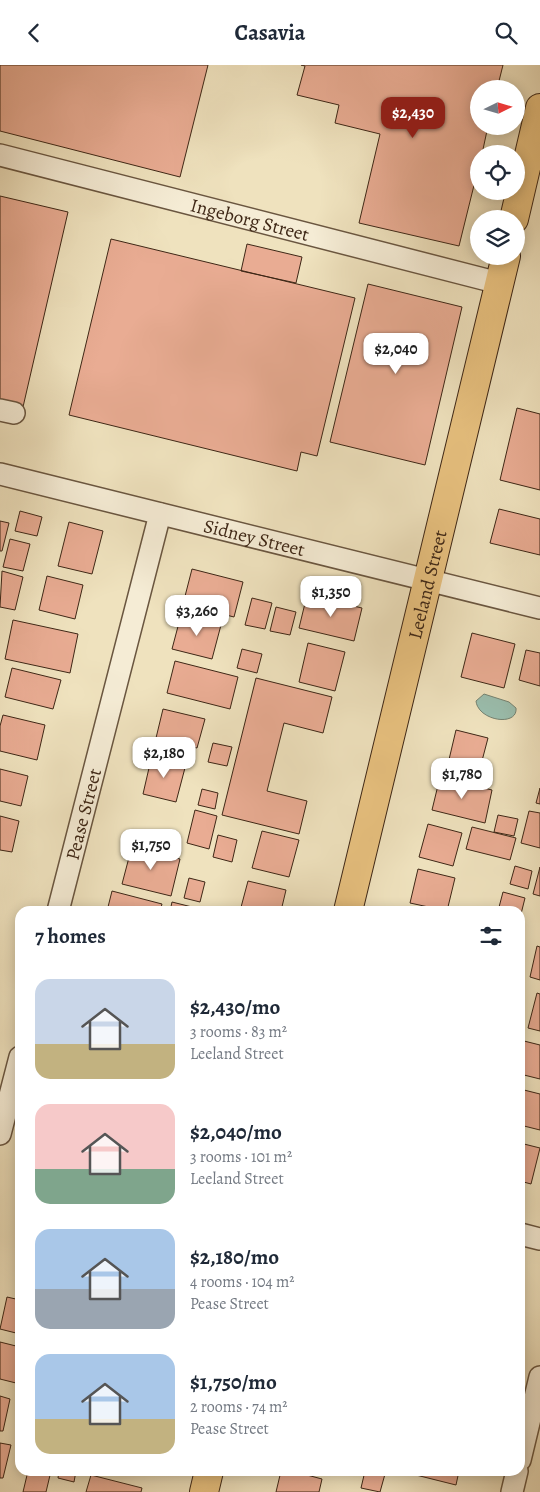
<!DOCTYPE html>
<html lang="en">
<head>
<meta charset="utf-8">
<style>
  body { margin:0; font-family:Alegreya,serif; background:#f6f6f7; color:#1f2937; height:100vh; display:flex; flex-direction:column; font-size:19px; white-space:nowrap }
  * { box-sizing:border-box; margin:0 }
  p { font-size:16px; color:#747a83 }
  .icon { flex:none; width:28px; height:28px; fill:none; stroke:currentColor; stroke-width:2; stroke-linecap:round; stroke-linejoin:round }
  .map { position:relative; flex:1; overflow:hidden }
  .panel { position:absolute; left:15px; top:841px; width:510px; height:570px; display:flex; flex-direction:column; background:#fff; border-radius:15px; box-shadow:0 2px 12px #0003 }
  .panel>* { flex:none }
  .needle { width:32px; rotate:85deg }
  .tools { position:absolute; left:470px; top:15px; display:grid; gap:10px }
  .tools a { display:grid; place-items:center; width:55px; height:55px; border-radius:50%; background:#fff; box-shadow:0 2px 12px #0003; font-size:25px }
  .price { position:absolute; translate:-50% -42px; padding:0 11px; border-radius:10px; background:#fff; color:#222; font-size:16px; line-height:32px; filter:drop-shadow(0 1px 2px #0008) }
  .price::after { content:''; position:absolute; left:50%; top:30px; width:15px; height:11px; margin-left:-8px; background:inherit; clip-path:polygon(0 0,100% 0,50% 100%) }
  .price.on { background:#8f2418; color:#fff }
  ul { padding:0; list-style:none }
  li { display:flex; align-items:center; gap:15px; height:125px; padding:0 20px }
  li span { display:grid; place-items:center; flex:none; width:140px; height:100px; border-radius:15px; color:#555 }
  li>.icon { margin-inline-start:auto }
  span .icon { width:60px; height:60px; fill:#fffc; stroke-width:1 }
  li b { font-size:21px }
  h2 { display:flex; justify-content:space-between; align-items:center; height:60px; padding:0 20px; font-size:21px }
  header { display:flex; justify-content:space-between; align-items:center; height:65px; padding:0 20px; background:#fff; font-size:22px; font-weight:600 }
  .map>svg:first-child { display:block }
</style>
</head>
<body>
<header><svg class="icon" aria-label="back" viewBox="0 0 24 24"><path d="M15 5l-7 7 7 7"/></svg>Casavia<svg class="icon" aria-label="search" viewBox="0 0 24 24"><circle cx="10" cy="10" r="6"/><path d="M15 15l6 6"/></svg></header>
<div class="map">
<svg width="540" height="1427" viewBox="0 0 540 1427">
  <rect width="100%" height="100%" fill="#efe2be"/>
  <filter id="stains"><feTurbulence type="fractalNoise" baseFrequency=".004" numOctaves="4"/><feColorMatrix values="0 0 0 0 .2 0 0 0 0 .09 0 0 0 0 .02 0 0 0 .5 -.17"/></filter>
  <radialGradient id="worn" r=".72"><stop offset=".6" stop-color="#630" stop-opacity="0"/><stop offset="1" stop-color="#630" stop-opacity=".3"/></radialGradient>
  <path fill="#9abeae" stroke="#758271" d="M484,629L509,637L516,643C518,662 478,656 476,636Z"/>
  <path fill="#e9ac93" stroke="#3e2716" d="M0,0H208L180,112L0,66Z
    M301,0H503L497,24H479V61H488L482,89H479V100L459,181L359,158L380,69L335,58L339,40L297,30L305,1Z
    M0,131L68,147L23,342L0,336Z
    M111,174L355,233L317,391L301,387L297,406L69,350Z
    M247,179L302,192L296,218L241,206Z
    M368,219L462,242L425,400L330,377Z
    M517,343L540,349V425L500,415Z
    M499,444L540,454V490L490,478Z
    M20,446L42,452L37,471L15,466Z
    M0,456L9,458L2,486H0Z
    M69,457L103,466L92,509L58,501Z
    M10,474L30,479L23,506L3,502Z
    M192,504L243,517L234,552L183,539Z
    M2,506L23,512L15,545L0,542Z
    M47,511L83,520L75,554L39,545Z
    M307,530L362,543L354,576L299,563Z
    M252,533L272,538L265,564L245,560Z
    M276,542L296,547L290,570L270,566Z
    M181,550L221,560L212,594L172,584Z
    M13,555L78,569L70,608L5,594Z
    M472,568L515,579L504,623L461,612Z
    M308,578L345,587L335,626L299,617Z
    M242,584L262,589L257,608L237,603Z
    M526,585L540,588V621L519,615Z
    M175,596L238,612L230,644L167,628Z
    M12,603L61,615L53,644L5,632Z
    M256,613L332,632L323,668L284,658L267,726L307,736L299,769L222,750Z
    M163,644L205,654L197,683L156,673Z
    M3,650L45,660L37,695L0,686V661Z
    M456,665L488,673L478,711L447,703Z
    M213,678L232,682L227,701L208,697Z
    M152,690L186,699L176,737L143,729Z
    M0,704L28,711L21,741L0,736Z
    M440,712L492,725L485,758L432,745Z
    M540,723V739L536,738Z
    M202,724L218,728L215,744L198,740Z
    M195,745L217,751L209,784L187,778Z
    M529,746L540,748V783L521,778Z
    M498,750L518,754L514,771L494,767Z
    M0,751L19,756L12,787L0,785Z
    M428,759L462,768L453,801L419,792Z
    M472,762L516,773L510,795L466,784Z
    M262,766L299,775L289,812L252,803Z
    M218,770L237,775L232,797L213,792Z
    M132,781L180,794L171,831L122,819Z
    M515,801L532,806L528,824L510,819Z
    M540,802V831L533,829Z
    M418,804L455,813L447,846L410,838Z
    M189,813L205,817L200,837L184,833Z
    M248,816L286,825L281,846H240Z
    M112,826L162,839L160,846H107Z
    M503,827L525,833L520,853V846H498Z
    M172,837L196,843L195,846H170Z
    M537,881L540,882V915L530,912Z
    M537,928L540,929V966L528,963Z
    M520,975L540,980V1014L520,1009Z
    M520,1024L540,1029V1065L520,1060Z
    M520,1078L540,1083L531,1119L520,1116Z
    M7,1232L20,1235V1269L0,1264Z
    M0,1277L20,1282V1319L0,1314Z
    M0,1331L10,1334L3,1366H0Z
    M0,1378L11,1380L3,1413H0Z
    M28,1406H51L46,1427H23Z
    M59,1406H76L74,1417L58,1413Z
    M281,1406H292L322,1414L319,1427H276Z
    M365,1406L385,1409L380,1427L361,1423Z
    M400,1406H459L456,1420Z
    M91,1410L142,1423L141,1427H86Z"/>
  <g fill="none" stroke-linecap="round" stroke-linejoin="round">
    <defs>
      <g id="minor">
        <path id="s1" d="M0,90L499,218"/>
        <path d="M0,345L14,348"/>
        <path id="s2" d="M0,409L540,543"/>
        <path id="s3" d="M58,846L160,449"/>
        <path d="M0,1069L20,992"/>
        <path d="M520,1169L540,1174"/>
        <path d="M520,1395L540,1312"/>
        <path d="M512,1427L517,1406"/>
      </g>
      <g id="major">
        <path d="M514,154L540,43"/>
        <path id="s4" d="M348,846L506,191"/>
        <path d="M204,1427L209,1406"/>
      </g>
    </defs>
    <use href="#minor" stroke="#6a5640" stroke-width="24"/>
    <use href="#major" stroke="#3e2716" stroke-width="30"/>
    <use href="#minor" stroke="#f5ecd5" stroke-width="21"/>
    <use href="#major" stroke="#e8c17f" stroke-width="28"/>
  </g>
  <g text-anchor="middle" stroke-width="4.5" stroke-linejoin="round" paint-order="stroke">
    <g font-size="19" fill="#3e2716" stroke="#f5ecd5">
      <text dy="7" stroke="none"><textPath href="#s1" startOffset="258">Ingeborg Street</textPath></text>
      <text dy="7" stroke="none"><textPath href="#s2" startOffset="262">Sidney Street</textPath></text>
      <text dy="7" stroke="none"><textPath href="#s4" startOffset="336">Leeland Street</textPath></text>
      <text dy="7" stroke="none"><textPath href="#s3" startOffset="100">Pease Street</textPath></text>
    </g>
  </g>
  <rect width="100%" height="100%" filter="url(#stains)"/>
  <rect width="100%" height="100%" fill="url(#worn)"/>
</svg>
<div class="tools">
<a><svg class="needle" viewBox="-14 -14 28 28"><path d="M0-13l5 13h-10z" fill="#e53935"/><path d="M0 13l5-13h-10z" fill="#747a83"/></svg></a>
<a><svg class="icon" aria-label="locate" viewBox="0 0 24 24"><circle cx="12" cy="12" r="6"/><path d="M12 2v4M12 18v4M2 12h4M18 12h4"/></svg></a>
<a><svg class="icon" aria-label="layers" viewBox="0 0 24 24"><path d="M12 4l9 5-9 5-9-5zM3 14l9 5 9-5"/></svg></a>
</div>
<b class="price on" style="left:413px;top:74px">$2,430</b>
<b class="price" style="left:396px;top:310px">$2,040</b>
<b class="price" style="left:331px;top:553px">$1,350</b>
<b class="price" style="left:197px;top:572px">$3,260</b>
<b class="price" style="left:164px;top:714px">$2,180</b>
<b class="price" style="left:462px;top:735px">$1,780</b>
<b class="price" style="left:151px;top:806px">$1,750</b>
<section class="panel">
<h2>7 homes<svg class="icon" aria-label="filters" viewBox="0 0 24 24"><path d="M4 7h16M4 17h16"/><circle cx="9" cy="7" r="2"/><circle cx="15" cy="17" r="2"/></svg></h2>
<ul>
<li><span style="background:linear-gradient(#c9d6e8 65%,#c2b280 0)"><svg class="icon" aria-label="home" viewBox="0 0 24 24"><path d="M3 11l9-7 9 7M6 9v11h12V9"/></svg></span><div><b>$2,430/mo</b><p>3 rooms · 83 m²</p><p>Leeland Street</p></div></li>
<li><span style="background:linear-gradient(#f6c9c9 65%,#7fa58c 0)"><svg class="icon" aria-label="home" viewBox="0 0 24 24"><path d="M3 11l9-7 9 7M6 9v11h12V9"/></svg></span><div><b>$2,040/mo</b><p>3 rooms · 101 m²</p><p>Leeland Street</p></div></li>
<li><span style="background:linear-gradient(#a9c7e8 60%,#9aa5b1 0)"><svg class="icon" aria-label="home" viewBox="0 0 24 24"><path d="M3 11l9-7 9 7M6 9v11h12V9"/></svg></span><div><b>$2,180/mo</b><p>4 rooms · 104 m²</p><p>Pease Street</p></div></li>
<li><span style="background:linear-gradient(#a9c7e8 65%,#c2b280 0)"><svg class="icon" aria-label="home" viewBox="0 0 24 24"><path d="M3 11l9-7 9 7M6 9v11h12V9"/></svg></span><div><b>$1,750/mo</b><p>2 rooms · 74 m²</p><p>Pease Street</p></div></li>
</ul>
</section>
</div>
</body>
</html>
